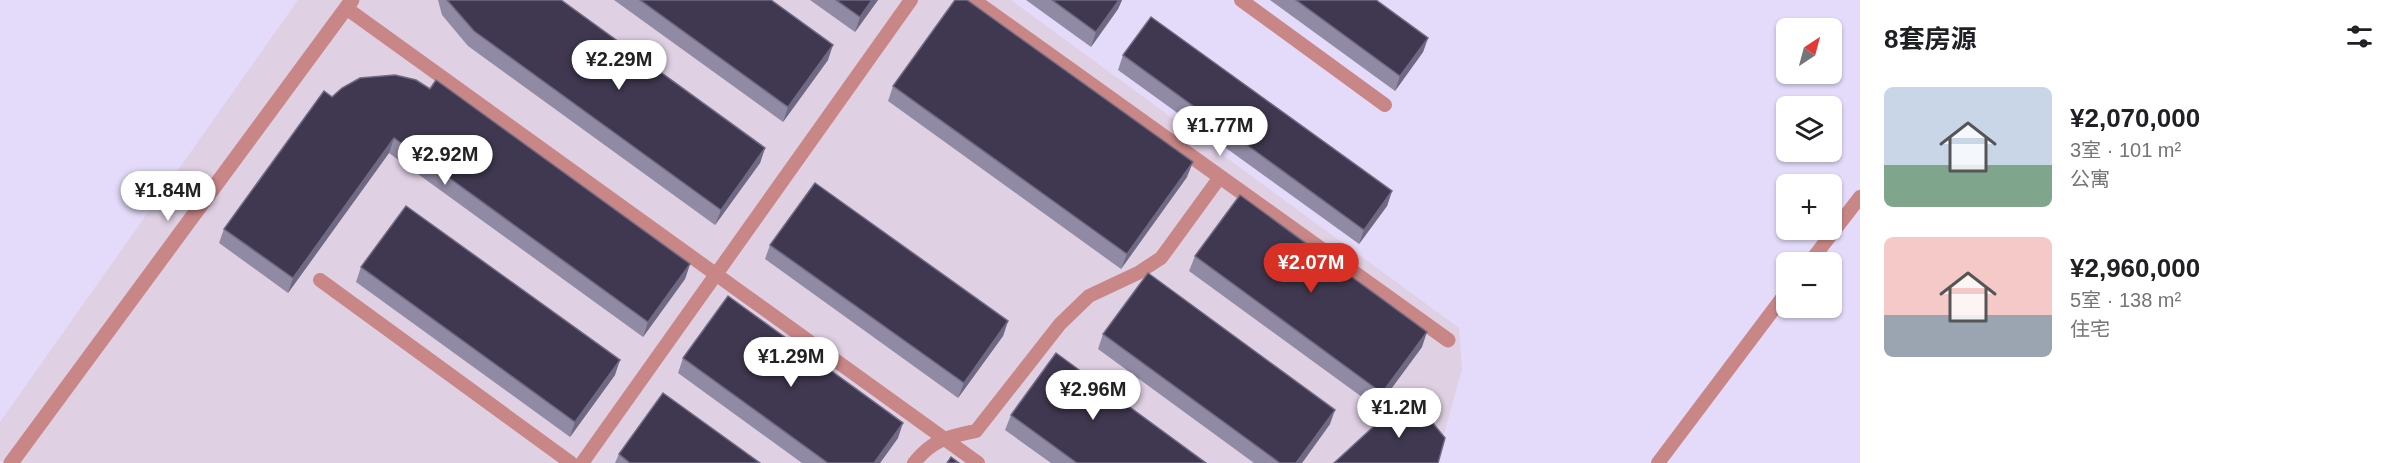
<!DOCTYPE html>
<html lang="zh">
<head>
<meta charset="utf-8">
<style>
  body { margin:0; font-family:Helvetica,"Noto Sans SC",sans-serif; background:#f2f2f2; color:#202124; height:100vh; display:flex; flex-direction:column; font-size:22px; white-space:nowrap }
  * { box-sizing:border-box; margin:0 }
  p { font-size:20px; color:#757577 }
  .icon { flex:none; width:33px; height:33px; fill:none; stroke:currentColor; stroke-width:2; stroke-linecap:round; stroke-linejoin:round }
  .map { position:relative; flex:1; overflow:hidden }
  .details { display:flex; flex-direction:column; background:#fff; width:540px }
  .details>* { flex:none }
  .needle { width:39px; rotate:36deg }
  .controls { position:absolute; left:1776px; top:18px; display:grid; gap:12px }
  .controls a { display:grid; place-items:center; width:66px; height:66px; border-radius:9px; background:#fff; box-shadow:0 2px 4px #0004; font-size:30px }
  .price { position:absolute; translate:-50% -51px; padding:0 14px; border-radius:21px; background:#fff; color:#222; font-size:20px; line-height:39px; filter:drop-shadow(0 2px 3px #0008) }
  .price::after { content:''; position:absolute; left:50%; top:36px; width:18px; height:14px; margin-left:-9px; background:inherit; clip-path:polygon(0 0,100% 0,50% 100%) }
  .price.current { background:#d93025; color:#fff }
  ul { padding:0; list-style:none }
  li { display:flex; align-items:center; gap:18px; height:150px; padding:0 24px }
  li span { display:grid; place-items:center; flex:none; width:168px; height:120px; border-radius:9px; color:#555 }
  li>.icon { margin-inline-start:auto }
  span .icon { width:72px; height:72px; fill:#fffc; stroke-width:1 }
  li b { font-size:26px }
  h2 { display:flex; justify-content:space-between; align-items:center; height:72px; padding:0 24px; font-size:26px }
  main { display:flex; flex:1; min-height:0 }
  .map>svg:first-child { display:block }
</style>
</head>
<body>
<main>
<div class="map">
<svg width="1860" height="463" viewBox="0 0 1860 463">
  <rect width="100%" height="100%" fill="#e3dbf9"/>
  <path fill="#dfd0e3" d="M298,0H1011L1459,328L1462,369L1436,463H5L0,460V422Z"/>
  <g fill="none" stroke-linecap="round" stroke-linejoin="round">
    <path stroke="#c98687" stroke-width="14" d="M1241,0L1385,105
      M346,8L978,463
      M1810,262L1860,197
      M320,280L571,463
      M582,463L911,0
      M914,463C933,439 948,437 976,431L1060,324L1089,296L1138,273L1161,258L1220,177
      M1658,463L1786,293"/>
    <path stroke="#c98687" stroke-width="15" d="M973,0L1448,340
      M11,463L352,0"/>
  </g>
  <path fill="#918aa4" d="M438,0H561L765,148L760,163L715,225L468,46L442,15Z
    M614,0H771L828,60L783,122Z
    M810,0H878L855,32Z
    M1026,0H1122L1118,9L1091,47Z
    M1270,0H1376L1428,38L1423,52L1395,91Z
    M1123,55L1392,191L1387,206L1359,244L1118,70Z
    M893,86L1187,177L1121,269L888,101Z
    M332,97L690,264L685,279L643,337L389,153L288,293L219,243L224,229Z
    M770,245L1008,321L1003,336L958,398L765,259Z
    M1195,256L1422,347L1377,408L1189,271Z
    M361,267L615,375L570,437L356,282Z
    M1103,334L1330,424L1302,463H1254L1098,349Z
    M683,358L898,438L880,463H802L678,373Z
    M1011,415L1206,463H1051L1005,430Z
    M619,454L760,463H615Z"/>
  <path fill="#706983" d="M872,0H878L855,32L860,17Z
    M1119,0H1122L1118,9L1091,47L1096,32Z
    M1428,38L1423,52L1395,91L1400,76Z
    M833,45L828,60L783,122L788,107Z
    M394,138L389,153L288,293L293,278Z
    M765,148L760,163L715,225L721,210Z
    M1193,162L1187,177L1121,269L1127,254Z
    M1392,191L1387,206L1359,244L1364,230Z
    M690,264L685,279L643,337L648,322Z
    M1008,321L1003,336L958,398L964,383Z
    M1427,332L1422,347L1377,408L1382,393Z
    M620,360L615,375L570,437L575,422Z
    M1335,410L1330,424L1302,463H1296Z
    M903,423L898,438L880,463H874Z"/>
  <path fill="#3f3850" stroke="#706983" stroke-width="1.5" d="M447,0H561L765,148L721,210L474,31Z
    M640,0H771L833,45L788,107Z
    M836,0H872L860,17Z
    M955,0H967L1193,162L1127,254L893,86Z
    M1052,0H1119L1096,32Z
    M1296,0H1376L1428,38L1400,76Z
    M1151,17L1392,191L1364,230L1123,55Z
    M395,75L416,80L430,89L436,80L690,264L648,322L394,138L293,278L224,229L324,91L332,97L342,88L360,78Z
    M815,183L1008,321L964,383L770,245Z
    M1240,195L1427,332L1382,393L1195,256Z
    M406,206L620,360L575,422L361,267Z
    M1148,273L1335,410L1296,463H1280L1103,334Z
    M728,296L903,423L874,463H828L683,358Z
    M1056,353L1206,463H1077L1011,415Z
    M663,393L760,463H630L619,454Z
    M1409,394L1445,438L1438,463H1334Z
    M951,457L959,463H947Z"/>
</svg>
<div class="controls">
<a><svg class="needle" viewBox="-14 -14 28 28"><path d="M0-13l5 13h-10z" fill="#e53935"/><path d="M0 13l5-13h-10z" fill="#757577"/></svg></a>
<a><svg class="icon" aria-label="layers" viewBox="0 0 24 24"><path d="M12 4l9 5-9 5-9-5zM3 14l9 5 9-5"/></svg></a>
<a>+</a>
<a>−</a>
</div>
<b class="price" style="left:619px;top:91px">¥2.29M</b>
<b class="price" style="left:1220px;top:157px">¥1.77M</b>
<b class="price" style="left:445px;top:186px">¥2.92M</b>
<b class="price" style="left:168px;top:222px">¥1.84M</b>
<b class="price current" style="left:1311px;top:294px">¥2.07M</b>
<b class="price" style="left:791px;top:388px">¥1.29M</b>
<b class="price" style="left:1093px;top:421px">¥2.96M</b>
<b class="price" style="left:1399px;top:439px">¥1.2M</b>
</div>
<section class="details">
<h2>8套房源<svg class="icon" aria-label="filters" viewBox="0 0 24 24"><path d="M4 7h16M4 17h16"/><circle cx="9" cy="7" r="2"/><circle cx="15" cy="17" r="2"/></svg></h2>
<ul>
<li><span style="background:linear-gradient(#c9d6e8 65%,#7fa58c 0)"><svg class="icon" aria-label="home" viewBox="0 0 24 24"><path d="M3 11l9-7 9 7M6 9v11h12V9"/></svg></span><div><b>¥2,070,000</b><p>3室 · 101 m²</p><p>公寓</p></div></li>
<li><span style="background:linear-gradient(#f6c9c9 65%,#9aa5b1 0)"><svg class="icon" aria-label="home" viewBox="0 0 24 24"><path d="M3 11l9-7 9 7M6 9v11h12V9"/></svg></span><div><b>¥2,960,000</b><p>5室 · 138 m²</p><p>住宅</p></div></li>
</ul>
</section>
</main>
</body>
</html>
